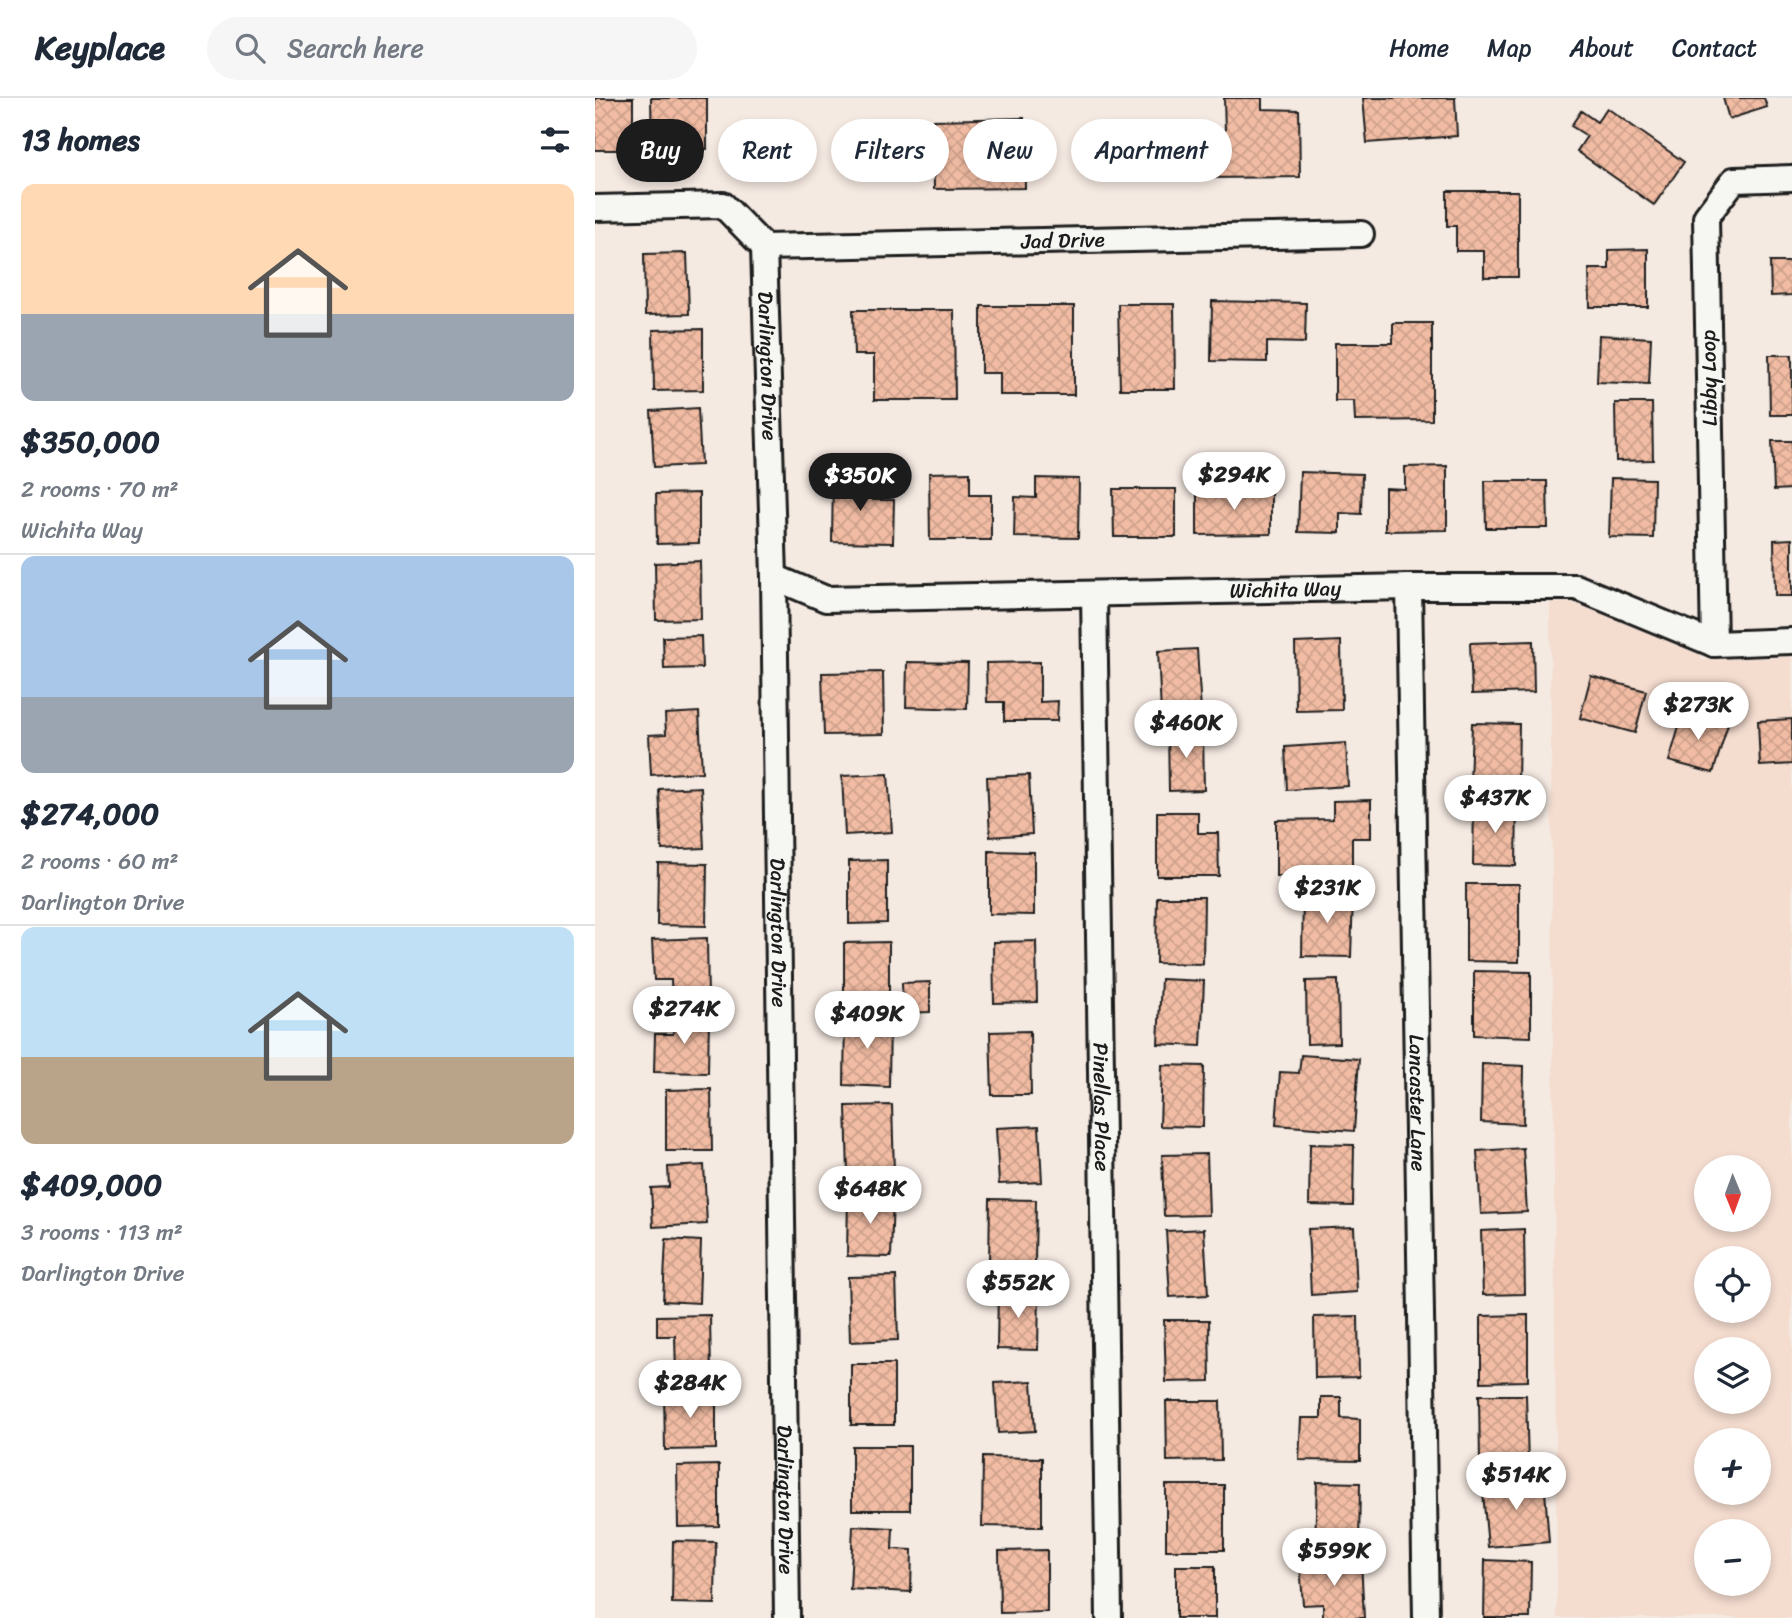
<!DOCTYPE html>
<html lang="en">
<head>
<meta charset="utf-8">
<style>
  body { margin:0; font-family:Sriracha,sans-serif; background:#f6f6f7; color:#1f2937; height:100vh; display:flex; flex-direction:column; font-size:26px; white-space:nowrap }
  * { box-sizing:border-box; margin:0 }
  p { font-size:23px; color:#747a83 }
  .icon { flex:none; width:38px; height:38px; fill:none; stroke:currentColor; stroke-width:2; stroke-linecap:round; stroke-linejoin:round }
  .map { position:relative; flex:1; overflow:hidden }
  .details { display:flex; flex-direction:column; background:#fff; width:595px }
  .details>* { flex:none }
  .banner { position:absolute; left:21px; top:21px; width:665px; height:63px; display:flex; gap:14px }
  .needle { width:46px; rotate:179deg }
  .fabs { position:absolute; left:1099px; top:1057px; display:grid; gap:14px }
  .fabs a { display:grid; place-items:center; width:77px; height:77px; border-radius:50%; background:#fff; box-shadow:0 4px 10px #0003; font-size:35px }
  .price { position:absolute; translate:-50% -60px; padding:0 16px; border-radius:24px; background:#fff; color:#222; font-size:23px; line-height:46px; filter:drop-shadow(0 2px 4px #0008) }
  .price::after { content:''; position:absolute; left:50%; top:42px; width:21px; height:16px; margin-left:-10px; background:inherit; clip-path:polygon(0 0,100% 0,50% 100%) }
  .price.current { background:#1c1c1c; color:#fff }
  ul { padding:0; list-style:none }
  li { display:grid; align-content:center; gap:14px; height:371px; padding:0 21px }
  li+li { border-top:2px solid #e0e1e3 }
  li span { display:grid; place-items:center; height:217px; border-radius:14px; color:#555 }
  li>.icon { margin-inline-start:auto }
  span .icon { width:126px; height:126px; fill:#fffc; stroke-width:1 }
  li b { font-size:30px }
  h2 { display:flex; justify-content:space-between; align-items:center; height:84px; padding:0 21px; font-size:30px }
  .chip { padding:0 24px; border-radius:32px; background:#fff; box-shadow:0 4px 10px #0003; font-size:24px; line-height:63px }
  .chip.current { background:#1c1c1c; color:#fff }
  header { display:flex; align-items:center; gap:42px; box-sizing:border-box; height:98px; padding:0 35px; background:#fff; border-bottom:2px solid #e0e1e3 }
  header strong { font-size:33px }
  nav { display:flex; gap:38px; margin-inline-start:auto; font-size:24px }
  .search { width:490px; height:63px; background:#f6f6f7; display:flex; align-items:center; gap:18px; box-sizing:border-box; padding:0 24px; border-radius:38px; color:#747a83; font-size:26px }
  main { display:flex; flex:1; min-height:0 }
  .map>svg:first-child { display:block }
</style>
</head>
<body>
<header>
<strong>Keyplace</strong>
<div class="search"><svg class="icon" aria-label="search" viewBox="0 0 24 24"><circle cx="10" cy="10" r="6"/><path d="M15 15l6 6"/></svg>Search here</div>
<nav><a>Home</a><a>Map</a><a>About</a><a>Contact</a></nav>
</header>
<main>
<section class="details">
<h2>13 homes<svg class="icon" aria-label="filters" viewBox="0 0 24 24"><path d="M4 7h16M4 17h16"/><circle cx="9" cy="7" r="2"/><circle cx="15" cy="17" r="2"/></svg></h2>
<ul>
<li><span style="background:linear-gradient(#ffd9b3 60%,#9aa5b1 0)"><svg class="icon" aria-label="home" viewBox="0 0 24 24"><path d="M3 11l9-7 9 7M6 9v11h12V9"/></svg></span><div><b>$350,000</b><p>2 rooms · 70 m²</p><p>Wichita Way</p></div></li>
<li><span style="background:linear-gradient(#a9c7e8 65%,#9aa5b1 0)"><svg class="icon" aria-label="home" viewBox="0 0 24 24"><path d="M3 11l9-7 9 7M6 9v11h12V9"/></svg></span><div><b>$274,000</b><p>2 rooms · 60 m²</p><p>Darlington Drive</p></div></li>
<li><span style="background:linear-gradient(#bfe0f5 60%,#b9a48a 0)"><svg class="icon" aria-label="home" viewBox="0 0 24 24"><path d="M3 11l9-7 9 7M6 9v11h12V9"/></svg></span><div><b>$409,000</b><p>3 rooms · 113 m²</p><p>Darlington Drive</p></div></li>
</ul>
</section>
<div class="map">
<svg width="1197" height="1520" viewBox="0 0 1197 1520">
  <defs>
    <pattern id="building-cross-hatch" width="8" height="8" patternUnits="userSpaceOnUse" patternTransform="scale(1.75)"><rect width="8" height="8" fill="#f1bca3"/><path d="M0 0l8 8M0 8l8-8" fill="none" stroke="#cea18c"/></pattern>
  </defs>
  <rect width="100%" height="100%" fill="#f5eae2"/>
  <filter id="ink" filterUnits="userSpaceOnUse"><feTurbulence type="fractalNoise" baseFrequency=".0143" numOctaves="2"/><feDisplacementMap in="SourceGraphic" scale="14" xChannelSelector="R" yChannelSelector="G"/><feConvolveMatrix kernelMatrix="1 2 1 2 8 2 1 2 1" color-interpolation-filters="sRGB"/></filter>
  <g filter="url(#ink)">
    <path fill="#f4dccf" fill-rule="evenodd" d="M955,505H979L1106,557V562L1197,559V1520H962ZM1111,1069H1164V1122H1111ZM1111,1160H1164V1213H1111ZM1111,1251H1164V1304H1111ZM1111,1342H1164V1395H1111ZM1111,1433H1164V1486H1111Z"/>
    <path fill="url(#building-cross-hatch)" stroke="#1c1c1c" stroke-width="2" d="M0,0H38V52H0Z
      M56,0H112V51H57Z
      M629,0H667V11L704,12L705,79L611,80V34H630Z
      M768,0H860L862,38L772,45Z
      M1128,0H1169L1172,9L1134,21Z
      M1012,10L1089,64L1059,107L982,53L992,38L976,28L986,13L1002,24Z
      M429,20L430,90L339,91L338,22Z
      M852,93H923V179H889V153H861V128H852Z
      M1053,151V209H995L994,171H1014V152Z
      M92,155L94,216L50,217L49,156Z
      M1175,164H1197V197L1176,198Z
      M617,203L711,205L710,245L672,244V264L616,263Z
      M523,206H579L580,291H525Z
      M386,208H479V297H405V275H386Z
      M258,212H359L360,302H279V257H259Z
      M798,225H837V322L760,323L759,303H740V245H798Z
      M108,231V292L59,293L58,232Z
      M1004,237L1056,240L1054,286L1002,284Z
      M1174,257H1197V317H1175Z
      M1020,305H1057L1058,362L1021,363Z
      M103,310L106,367L59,369L56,313Z
      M1177,343H1197V391L1179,392Z
      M852,368V432L790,433V390L810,391V369Z
      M375,374V397H396V442H335L334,375Z
      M705,374L767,376L766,416L745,415V435L703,434Z
      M238,379L279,380L278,402H299L298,445L237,444Z
      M441,380L484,381L483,440L419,439L420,399L441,400Z
      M1016,380L1059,381L1058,440L1014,439Z
      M890,383H952L953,430H891Z
      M518,391H581V439H519Z
      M602,392H676V436L602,437Z
      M104,395V445L62,446L61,396Z
      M1197,441V498H1180L1179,442Z
      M105,463L106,521L61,522L60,465Z
      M106,538L107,570L69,571L68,539Z
      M746,543L747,612L701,613L700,545Z
      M938,543L939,594L877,596L875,545Z
      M602,551L606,613L566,615L563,553Z
      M312,564L373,565L372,611L311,609Z
      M445,564V604L463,603L462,623H409V604H392L391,565Z
      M288,574L289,636L229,637L227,575Z
      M996,578L1051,593L1040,635L985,620Z
      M1089,612L1133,626L1118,675L1074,663Z
      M104,614L107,674L56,677L54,637L71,636L70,616Z
      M1197,621V666L1165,668L1163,623Z
      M877,625L924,626L923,688L875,687Z
      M608,631L609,692L574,693L573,632Z
      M751,645L753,688L692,692L690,649Z
      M293,676L297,734L250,737L247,678Z
      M434,677L437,736L395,739L392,679Z
      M106,689L109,750L67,752L64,691Z
      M776,702V740H757V778H681V722L738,721V703Z
      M879,706L922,707L921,768L878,767Z
      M562,714H603V735H623L624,778H562Z
      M394,753L439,754V817L394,816Z
      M292,762V825L254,826V763Z
      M63,765L112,766L111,828L62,827Z
      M871,786H924V864L871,863Z
      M708,795L758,796L756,859L707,858Z
      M562,799H609L608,866L561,865Z
      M112,840L113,901L77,902L76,882H59L57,842Z
      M441,843L442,904L399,905L398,844Z
      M294,844V909L249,910V845Z
      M879,873L936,874V939L879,937Z
      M566,881L609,883L606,948L563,946Z
      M743,882L744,945L712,946L711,883Z
      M335,884V914L308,915L307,885Z
      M79,917L114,918L113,975L59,974L60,936H78Z
      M250,917L295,918L294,989L249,987Z
      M435,933L436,997H397L395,934Z
      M706,957L764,961L759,1033L681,1027L685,974L704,975Z
      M887,966L929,968L928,1026L886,1024Z
      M567,967L609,968L608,1029L565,1028Z
      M116,991L117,1053H71V992Z
      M297,1007L299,1074L253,1076L251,1008Z
      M444,1028L447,1084L404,1086L401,1030Z
      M715,1046L759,1047L758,1108L714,1107Z
      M928,1050L932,1114L886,1116L882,1053Z
      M612,1056L614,1117L569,1118L567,1057Z
      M109,1067L112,1126L58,1129L56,1090L74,1089L73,1069Z
      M253,1098L298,1099L296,1159L252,1158Z
      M395,1101L441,1102L440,1167L394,1166Z
      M759,1129L762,1194L716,1197L713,1131Z
      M609,1131L613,1197L575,1199L571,1133Z
      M929,1131L930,1196L888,1197L886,1133Z
      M71,1141L106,1143L104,1205L68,1203Z
      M301,1178L303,1242L255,1244L253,1179Z
      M403,1192L444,1193L443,1252L402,1251Z
      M115,1217L116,1277H81L80,1238H62V1218Z
      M933,1217V1283L886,1284V1218Z
      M763,1218L764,1279L720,1280L719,1219Z
      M569,1222H614L615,1283L571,1284Z
      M256,1266H299V1327H256Z
      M437,1283L440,1333L403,1335L400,1285Z
      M121,1293V1351L70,1352L69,1294Z
      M884,1297H931L933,1366H885Z
      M726,1299H746V1320L765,1321V1363L704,1362L706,1320H726Z
      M571,1303H625L626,1362L572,1363Z
      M257,1348H315V1412H257Z
      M388,1359L447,1360V1429L387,1428Z
      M124,1367V1428L83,1429L82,1368Z
      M949,1380L954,1444L893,1449L887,1384Z
      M722,1384L765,1385L764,1449L720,1448Z
      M571,1387H629V1452H571Z
      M258,1428L298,1430L297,1451L317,1452L316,1494L255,1491Z
      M78,1443L121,1444L120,1506L77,1505Z
      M452,1452V1514L405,1515L404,1453Z
      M766,1462L769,1520H728V1506L708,1507L705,1465Z
      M890,1462L936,1464L935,1520H889Z
      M581,1468H620V1520H581Z"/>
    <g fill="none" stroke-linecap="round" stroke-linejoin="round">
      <defs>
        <g id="minor">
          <path d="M0,110L128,107L169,149"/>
          <path id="s1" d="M169,149L179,479L192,1520"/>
          <path id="s2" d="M169,149L766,136"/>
          <path id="s3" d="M179,479L231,501L814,489H981L1119,546L1197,543"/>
          <path id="s4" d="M814,489L831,1520"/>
          <path id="s5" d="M499,496L514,1520"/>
          <path d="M1119,546L1111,119L1139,82L1197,80"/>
        </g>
      </defs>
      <use href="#minor" stroke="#1c1c1c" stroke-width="30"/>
      <use href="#minor" stroke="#f6f6f2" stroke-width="24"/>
    </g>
  </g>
  <g text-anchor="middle" stroke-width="5" stroke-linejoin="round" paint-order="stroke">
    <g font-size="21" fill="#1c1c1c" stroke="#f6f6f2">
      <text dy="7" stroke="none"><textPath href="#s2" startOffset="299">Jad Drive</textPath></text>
      <text dy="7" stroke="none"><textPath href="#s1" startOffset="119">Darlington Drive</textPath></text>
      <text transform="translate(1114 280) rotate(-91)" y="7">Libby Loop</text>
      <text dy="7" stroke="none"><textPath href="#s3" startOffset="516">Wichita Way</textPath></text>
      <text dy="7" stroke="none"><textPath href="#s1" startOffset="686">Darlington Drive</textPath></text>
      <text dy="7" stroke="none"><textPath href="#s4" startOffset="516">Lancaster Lane</textPath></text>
      <text dy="7" stroke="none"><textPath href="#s5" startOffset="513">Pinellas Place</textPath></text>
      <text dy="7" stroke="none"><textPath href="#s1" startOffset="1253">Darlington Drive</textPath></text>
    </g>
  </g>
</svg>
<div class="fabs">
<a><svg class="needle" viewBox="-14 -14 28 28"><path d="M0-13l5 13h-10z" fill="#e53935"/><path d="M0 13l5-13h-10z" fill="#747a83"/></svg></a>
<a><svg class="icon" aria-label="locate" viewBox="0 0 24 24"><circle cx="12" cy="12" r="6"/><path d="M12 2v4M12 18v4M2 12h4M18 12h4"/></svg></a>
<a><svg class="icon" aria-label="layers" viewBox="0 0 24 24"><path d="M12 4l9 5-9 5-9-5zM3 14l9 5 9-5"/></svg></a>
<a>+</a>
<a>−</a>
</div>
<b class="price" style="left:639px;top:414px">$294K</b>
<b class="price current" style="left:265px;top:415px">$350K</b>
<b class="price" style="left:1103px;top:644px">$273K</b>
<b class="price" style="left:591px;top:662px">$460K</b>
<b class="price" style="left:900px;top:737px">$437K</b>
<b class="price" style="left:732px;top:827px">$231K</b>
<b class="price" style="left:89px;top:948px">$274K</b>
<b class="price" style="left:272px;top:953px">$409K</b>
<b class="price" style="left:275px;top:1128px">$648K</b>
<b class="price" style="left:423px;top:1222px">$552K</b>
<b class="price" style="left:95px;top:1322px">$284K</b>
<b class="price" style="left:921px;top:1414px">$514K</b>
<b class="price" style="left:739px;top:1490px">$599K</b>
<div class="banner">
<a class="chip current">Buy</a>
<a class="chip">Rent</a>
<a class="chip">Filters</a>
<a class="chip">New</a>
<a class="chip">Apartment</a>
</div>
</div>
</main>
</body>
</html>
